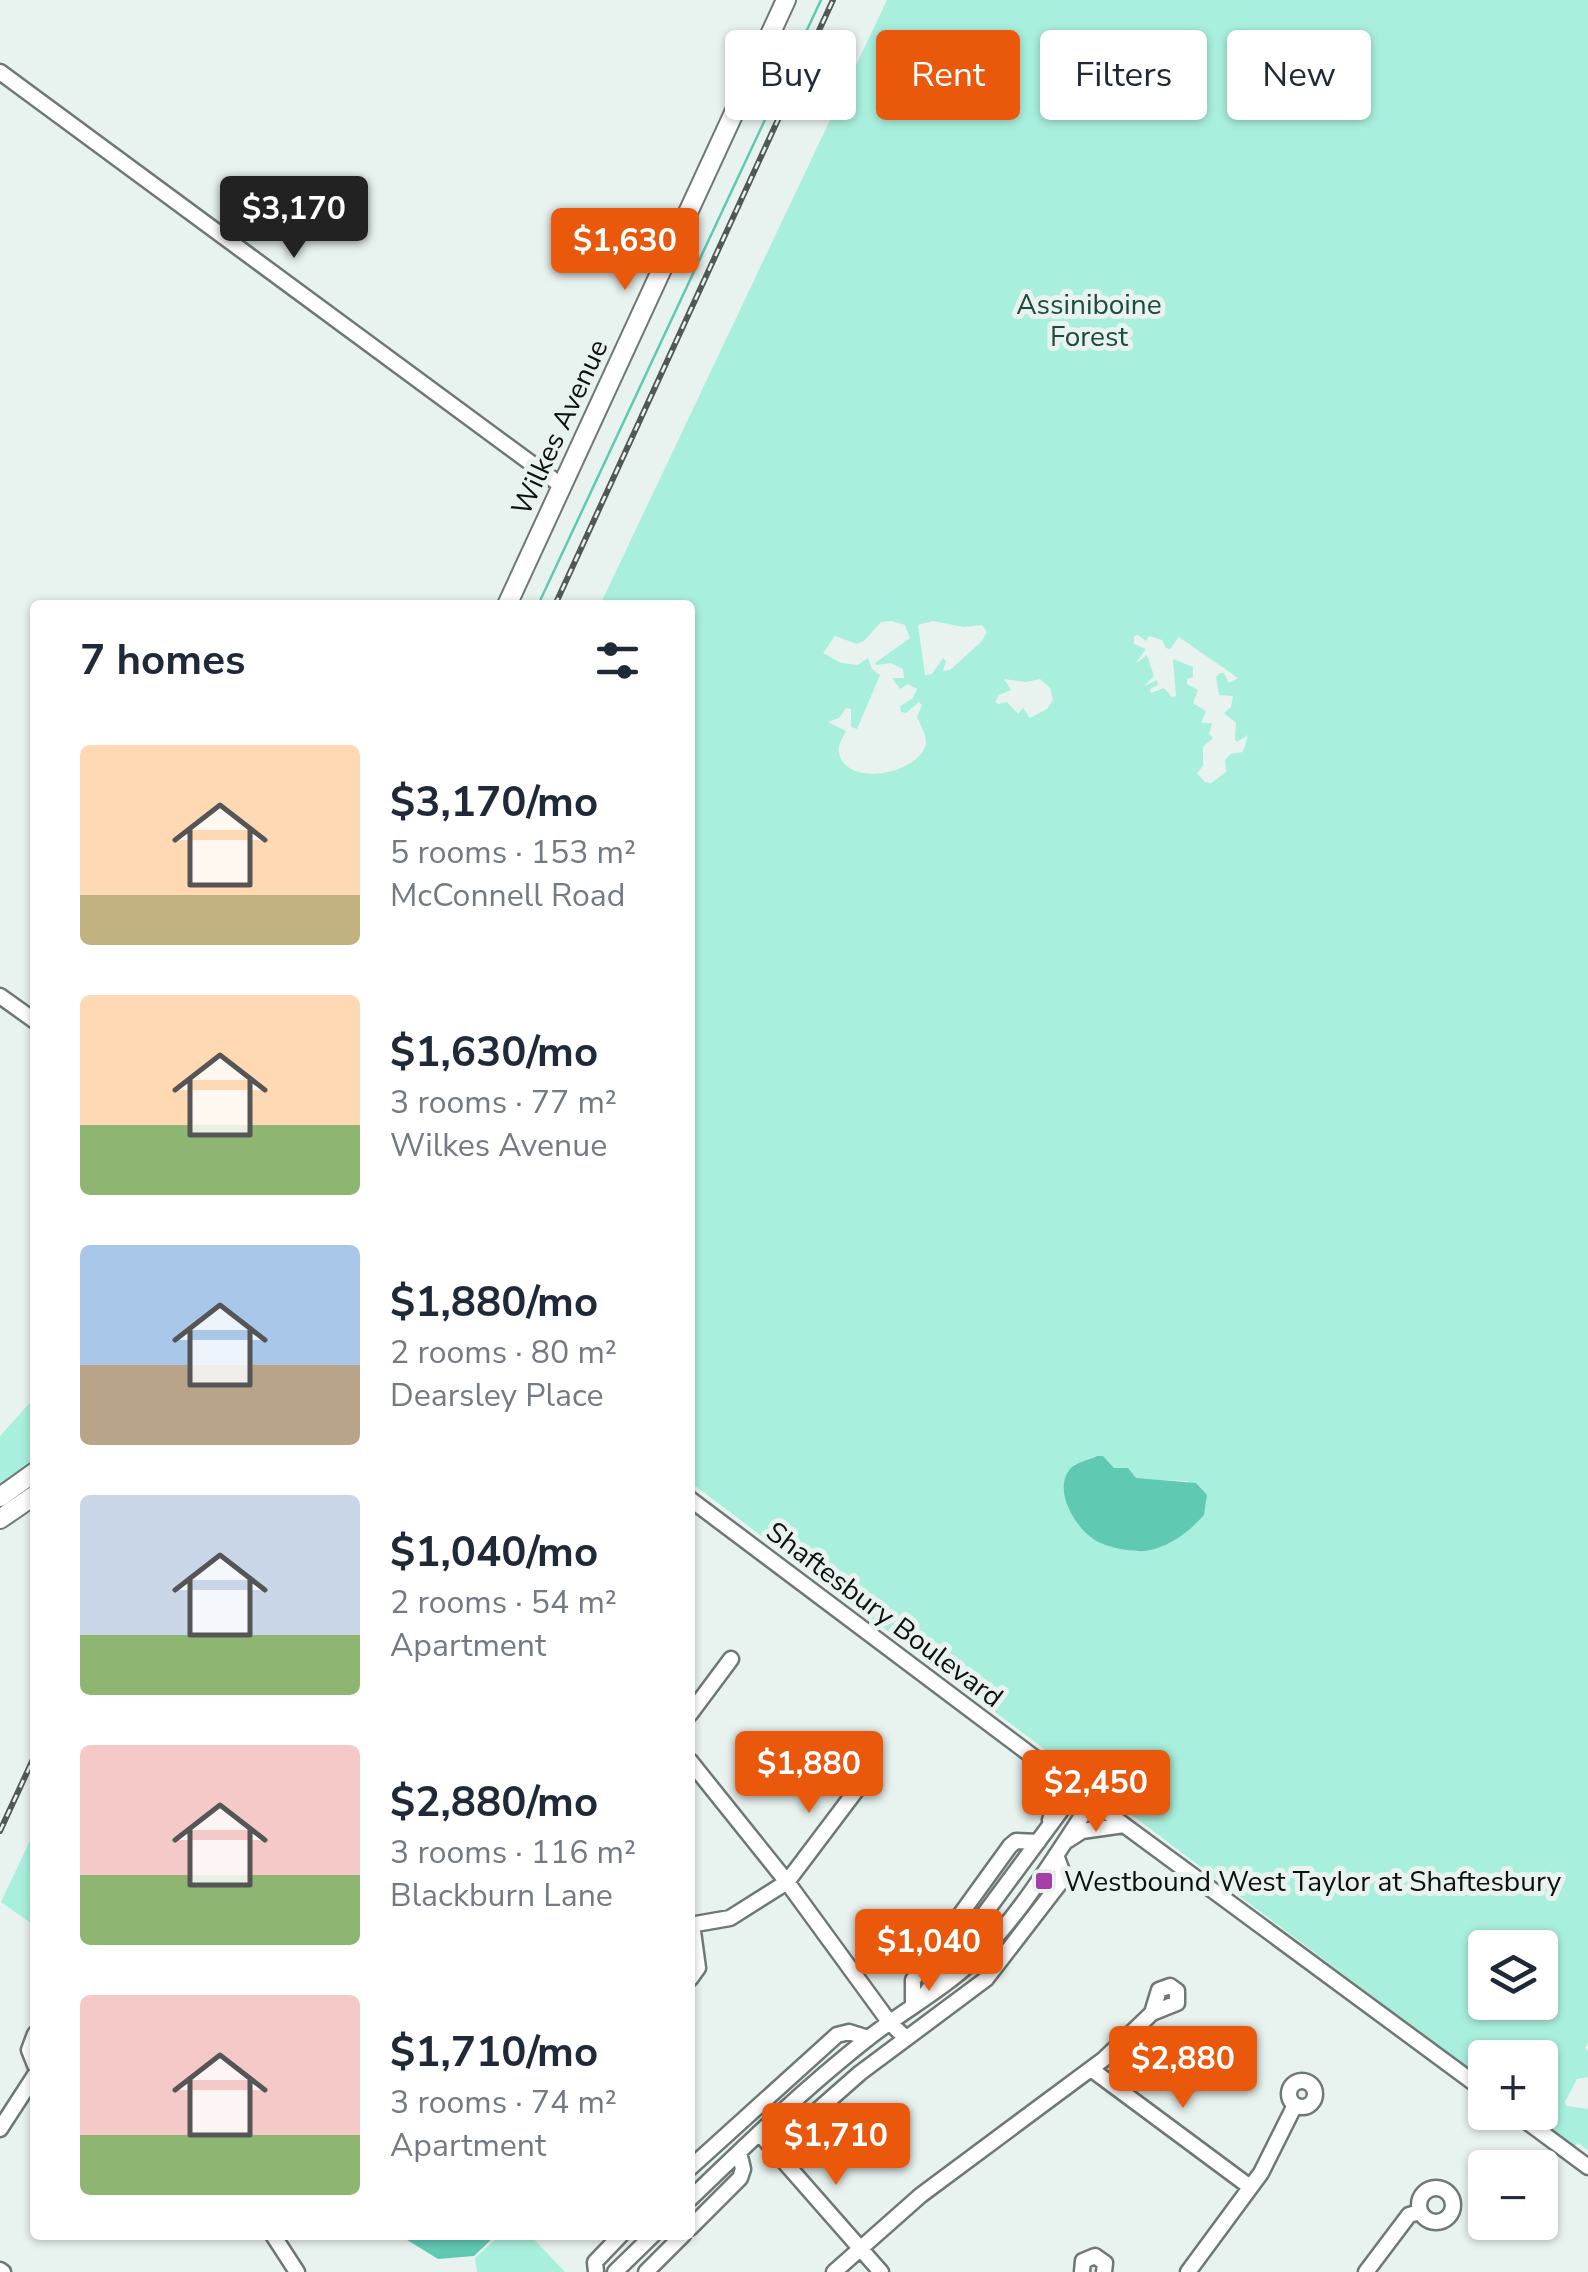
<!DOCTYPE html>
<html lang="en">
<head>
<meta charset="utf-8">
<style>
  body { margin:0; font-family:"Nunito Sans",sans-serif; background:#f2f2f3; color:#1f2937; height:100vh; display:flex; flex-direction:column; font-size:38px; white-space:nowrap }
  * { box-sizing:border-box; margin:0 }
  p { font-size:32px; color:#747a83 }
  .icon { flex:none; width:55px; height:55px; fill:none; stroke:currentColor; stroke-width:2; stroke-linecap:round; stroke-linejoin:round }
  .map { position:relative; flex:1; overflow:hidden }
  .sheet { position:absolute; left:30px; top:600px; width:665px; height:1640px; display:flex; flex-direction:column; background:#fff; border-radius:10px; box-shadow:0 2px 8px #0004 }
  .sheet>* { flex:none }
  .hud { position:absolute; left:725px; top:30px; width:712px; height:90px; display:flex; gap:20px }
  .tools { position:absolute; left:1468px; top:1930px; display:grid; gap:20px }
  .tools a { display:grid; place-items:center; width:90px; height:90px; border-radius:10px; background:#fff; box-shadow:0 2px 8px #0004; font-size:50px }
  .price { position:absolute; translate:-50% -85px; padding:0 22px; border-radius:10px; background:#ea580c; color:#fff; font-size:32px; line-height:65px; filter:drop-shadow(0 2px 5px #0008) }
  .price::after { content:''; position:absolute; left:50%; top:60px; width:30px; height:22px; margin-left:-15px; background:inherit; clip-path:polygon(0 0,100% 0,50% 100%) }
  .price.selected { background:#222; color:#fff }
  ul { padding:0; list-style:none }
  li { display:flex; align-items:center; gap:30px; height:250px; padding:0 50px }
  li span { display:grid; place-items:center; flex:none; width:280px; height:200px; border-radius:10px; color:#555 }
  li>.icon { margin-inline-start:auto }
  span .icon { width:120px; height:120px; fill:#fffc; stroke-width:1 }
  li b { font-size:42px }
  h2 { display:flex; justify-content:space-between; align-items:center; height:120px; padding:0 50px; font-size:42px }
  .chip { padding:0 35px; border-radius:10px; background:#fff; box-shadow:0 2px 8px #0004; font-size:35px; line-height:90px }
  .chip.selected { background:#ea580c; color:#fff }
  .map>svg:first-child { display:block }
</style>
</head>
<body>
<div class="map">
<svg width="1588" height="2272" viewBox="0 0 1588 2272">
  <rect width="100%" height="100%" fill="#e8f2ef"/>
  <path fill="#a9efdd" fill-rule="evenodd" d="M887,0H1588V2042L1585,2048L1588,2051V2077L1577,2079L1565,2102L1567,2106L1588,2109V2150L1578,2143L1573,2148L1527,2113L1540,2112V2058H1485V2081L690,1482V605H600ZM892,621L905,625L910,638L875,663L876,665L891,663L903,669L904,678H892L900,689L908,684L917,689L913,698L900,706L901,712L906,713L919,702L922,705L917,717C920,725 929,738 925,747C914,775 846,787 839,753C837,746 843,737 846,731L828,722L839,718L846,708L851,709V727L857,729L880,675L872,669L868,658L858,665L841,663L823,653L835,636L857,644L864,641L881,622ZM933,621L964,627L982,625L987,632L981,642L950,670L943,671L946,661L943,658L932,674L925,675L918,625ZM1138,635L1146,641L1149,636L1162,640L1166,648L1170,649L1179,637L1238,678L1229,683L1224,673H1220L1216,677L1219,695L1233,696L1231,707L1224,713L1236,723L1235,740L1237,742L1248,735L1243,752L1231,754L1225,760L1226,772L1211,783L1205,782L1197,773L1203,766V747L1213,738L1209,734L1212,723H1201L1206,711L1193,703L1198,690L1187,684V679L1193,677V667L1173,659L1176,696L1172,697L1164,688L1151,693L1150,689L1158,685L1157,680L1143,687L1154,676L1147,655L1135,664L1146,649L1134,644V636ZM1004,679L1026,682L1040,679L1050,688L1053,700L1047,709L1030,718L1023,708L1018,714L1007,702L998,704L995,702L999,695L1011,690ZM1097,1456H1103L1114,1468L1123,1469L1136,1478L1146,1480L1187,1481L1207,1495L1204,1515L1171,1542L1140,1551L1073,1465ZM1485,1948H1540V2002H1485Z
    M35,1397V1461L0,1486V1436Z
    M35,1830V1926L1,1902Z
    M500,2235H530L565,2272H477L475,2258Z"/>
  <path fill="#60c9b2" d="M1097,1456H1103L1114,1468H1128L1136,1478L1196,1483L1207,1495L1204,1515C1189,1532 1168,1548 1145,1551C1131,1552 1103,1547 1092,1538C1074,1525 1053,1490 1070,1469C1076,1462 1089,1460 1097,1456Z
    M399,2235H496L474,2256L438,2259Z"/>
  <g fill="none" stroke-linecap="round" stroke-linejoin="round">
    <path stroke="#60c9b2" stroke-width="2.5" d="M538,605L821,0"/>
    <defs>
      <path id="minor" d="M0,72L562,486
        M0,996L35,1021
        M690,1499L1124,1825L1485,2091
        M690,1714L731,1659
        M690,1761L787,1882L890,2023L906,2038
        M1039,1766C1051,1783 1058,1800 1050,1820
        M1068,1840L1082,1831L1124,1825
        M690,1925L730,1918L787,1882L867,1776
        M690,1979L698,1968L692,1924
        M1170,1986L1177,1991V2003L1152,2013L1159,1990Z
        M926,1993L1076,1790
        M913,2005V1980L1010,1846L1016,1841L1038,1842
        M35,2034L29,2050L35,2065
        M1091,2069L1250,2187
        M1289 2094a13 13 0 1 1 26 0a13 13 0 1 1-26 0Z
        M1514,2112L1588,2167
        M781,2113L802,2121L810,2117L860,2073L986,1979L1060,1883L1063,1874L1056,1855
        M0,2129L35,2075
        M759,2133L881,2272
        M690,2168L837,2035L849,2032L868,2038
        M1419 2205a17 17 0 1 1 34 0a17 17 0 1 1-34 0Z
        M690,2199C748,2143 807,2086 871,2036C905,2010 943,1989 974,1960C1021,1915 1056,1854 1092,1801
        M690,2228L740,2178L743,2169L739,2152
        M273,2235L297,2272
        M0,2270L3,2272
        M596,2272L595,2262L621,2235
        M615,2272L653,2235
        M646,2272L683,2235
        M834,2272L921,2195L1104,2059L1152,2013
        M1082,2272L1083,2261L1095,2256L1105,2263L1104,2272
        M1188,2272L1261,2173L1295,2105
        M1366,2272L1409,2215L1420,2212"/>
      <path id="major" d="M507,605L786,0
        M0,1497L35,1472
        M0,1519L35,1495"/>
    </defs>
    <use href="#minor" stroke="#6f7875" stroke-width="19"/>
    <use href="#major" stroke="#6f7875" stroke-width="22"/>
    <use href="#minor" stroke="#fff" stroke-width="14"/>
    <use href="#major" stroke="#fff" stroke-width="18"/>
    <defs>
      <path id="rail" d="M555,605L833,0
        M0,1831L35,1755"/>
    </defs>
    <use href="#rail" stroke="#525856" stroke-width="6"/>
    <use href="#rail" stroke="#e8f2ef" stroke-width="2.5" stroke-dasharray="8" stroke-linecap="butt"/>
  </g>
  <rect fill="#a33fa5" stroke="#e8f2ef" stroke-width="4" x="1034" y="1871" width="20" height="20" rx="5"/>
  <g text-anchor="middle" stroke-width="10" stroke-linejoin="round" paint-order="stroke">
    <g font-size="28" fill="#1c4b41" stroke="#e8f2ef">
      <text x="1089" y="314">Assiniboine<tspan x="1089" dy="32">Forest</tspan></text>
    </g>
    <g font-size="28" fill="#0e1110" stroke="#e8f2ef">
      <text transform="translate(559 427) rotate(-65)" y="10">Wilkes Avenue</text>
      <text transform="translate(885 1614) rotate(37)" y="10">Shaftesbury Boulevard</text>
    </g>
    <g font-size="28" fill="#0e1110" stroke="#e8f2ef" text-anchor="start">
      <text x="1064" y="1891">Westbound West Taylor at Shaftesbury</text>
    </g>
  </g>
</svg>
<div class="tools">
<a><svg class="icon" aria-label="layers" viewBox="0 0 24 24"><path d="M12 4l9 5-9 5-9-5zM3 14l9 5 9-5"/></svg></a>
<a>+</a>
<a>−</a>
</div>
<b class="price selected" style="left:294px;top:261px">$3,170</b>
<b class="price" style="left:625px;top:293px">$1,630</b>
<b class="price" style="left:809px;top:1816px">$1,880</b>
<b class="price" style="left:1096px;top:1835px">$2,450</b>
<b class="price" style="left:929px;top:1994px">$1,040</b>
<b class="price" style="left:1183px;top:2111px">$2,880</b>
<b class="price" style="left:836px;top:2188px">$1,710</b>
<div class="hud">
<a class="chip">Buy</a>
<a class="chip selected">Rent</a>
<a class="chip">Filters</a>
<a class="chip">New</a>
</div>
<section class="sheet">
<h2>7 homes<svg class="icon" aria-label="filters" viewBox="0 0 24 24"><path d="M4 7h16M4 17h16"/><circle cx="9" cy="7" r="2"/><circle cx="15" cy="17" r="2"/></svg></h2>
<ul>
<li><span style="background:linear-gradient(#ffd9b3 75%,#c2b280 0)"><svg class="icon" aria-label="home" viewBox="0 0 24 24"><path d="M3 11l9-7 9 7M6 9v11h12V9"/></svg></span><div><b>$3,170/mo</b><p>5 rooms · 153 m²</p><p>McConnell Road</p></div></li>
<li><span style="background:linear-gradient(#ffd9b3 65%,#8fb573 0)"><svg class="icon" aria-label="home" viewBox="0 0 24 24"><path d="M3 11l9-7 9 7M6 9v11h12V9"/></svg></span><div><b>$1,630/mo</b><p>3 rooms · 77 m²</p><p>Wilkes Avenue</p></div></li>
<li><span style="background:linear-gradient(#a9c7e8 60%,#b9a48a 0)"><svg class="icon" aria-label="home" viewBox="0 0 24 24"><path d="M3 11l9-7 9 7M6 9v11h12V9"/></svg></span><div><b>$1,880/mo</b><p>2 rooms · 80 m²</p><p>Dearsley Place</p></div></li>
<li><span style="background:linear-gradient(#c9d6e8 70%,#8fb573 0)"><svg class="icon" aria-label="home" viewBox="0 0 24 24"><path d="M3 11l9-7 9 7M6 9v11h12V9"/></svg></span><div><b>$1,040/mo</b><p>2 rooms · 54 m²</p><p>Apartment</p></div></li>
<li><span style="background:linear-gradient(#f6c9c9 65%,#8fb573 0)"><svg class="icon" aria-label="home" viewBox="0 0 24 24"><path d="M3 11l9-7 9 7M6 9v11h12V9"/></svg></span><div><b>$2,880/mo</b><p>3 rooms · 116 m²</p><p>Blackburn Lane</p></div></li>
<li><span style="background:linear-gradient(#f6c9c9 70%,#8fb573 0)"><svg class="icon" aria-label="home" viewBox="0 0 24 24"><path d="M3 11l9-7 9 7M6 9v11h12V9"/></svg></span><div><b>$1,710/mo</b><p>3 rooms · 74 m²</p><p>Apartment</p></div></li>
</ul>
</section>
</div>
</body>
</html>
